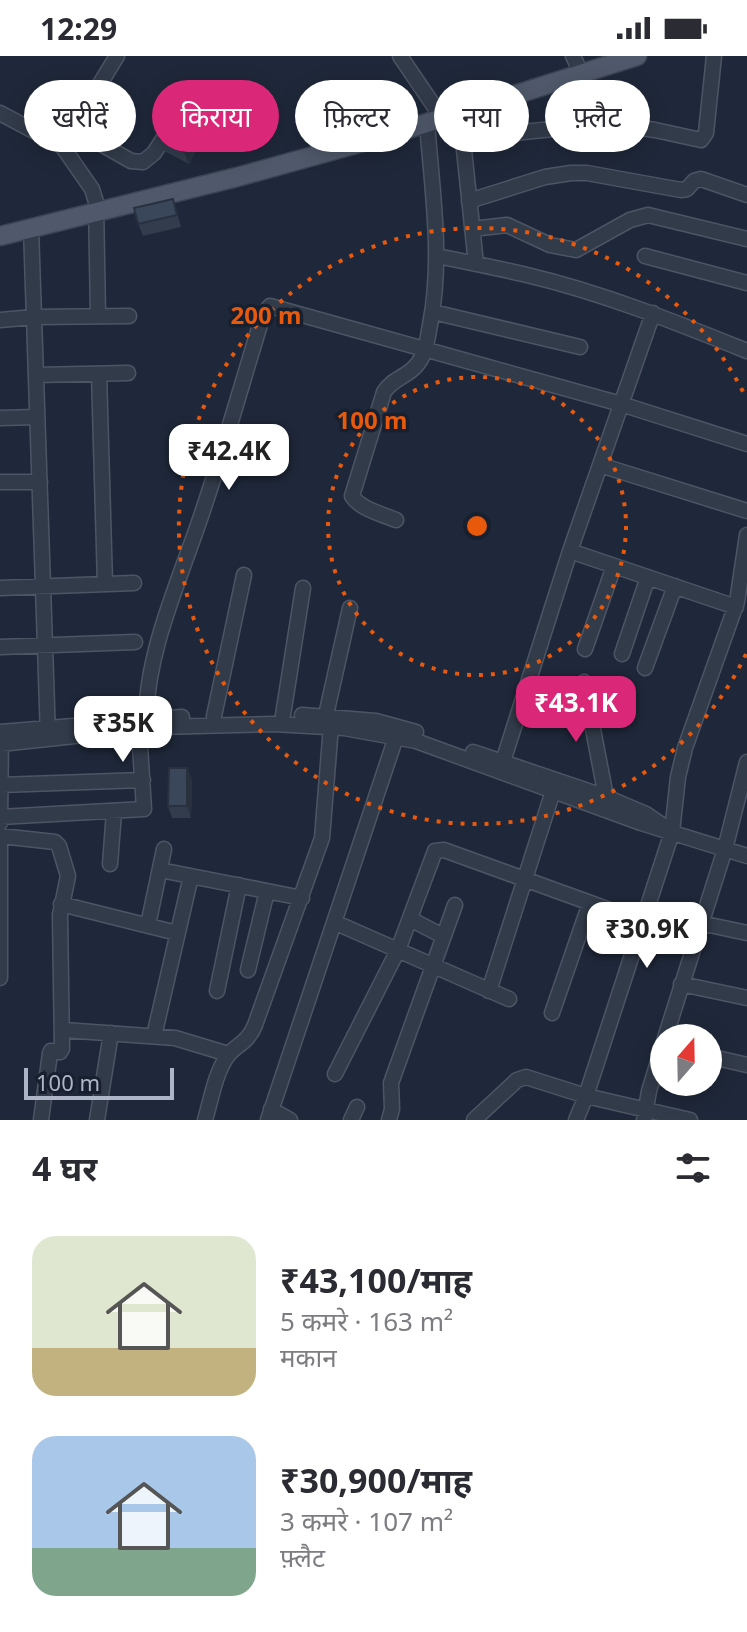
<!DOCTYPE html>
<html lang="hi">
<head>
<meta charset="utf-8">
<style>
  body { margin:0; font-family:"Noto Sans","Noto Sans Devanagari",sans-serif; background:#f7f7f7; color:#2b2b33; height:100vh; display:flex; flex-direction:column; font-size:30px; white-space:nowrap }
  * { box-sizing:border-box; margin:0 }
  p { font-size:26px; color:#7c7c81 }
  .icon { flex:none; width:44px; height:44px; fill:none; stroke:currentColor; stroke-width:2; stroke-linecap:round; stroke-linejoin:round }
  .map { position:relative; height:1064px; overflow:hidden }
  .drawer { display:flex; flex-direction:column; background:#fff; flex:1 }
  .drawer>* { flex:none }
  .top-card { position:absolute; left:24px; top:24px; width:700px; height:72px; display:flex; gap:16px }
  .needle { width:52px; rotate:20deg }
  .fabs { position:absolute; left:650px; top:968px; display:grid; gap:16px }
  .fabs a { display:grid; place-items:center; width:72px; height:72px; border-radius:50%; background:#fff; box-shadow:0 4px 20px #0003; font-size:40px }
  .scale { position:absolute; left:24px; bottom:20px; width:150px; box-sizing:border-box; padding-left:8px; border:4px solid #adb5c7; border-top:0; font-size:22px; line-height:28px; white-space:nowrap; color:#adb5c7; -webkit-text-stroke:6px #18202f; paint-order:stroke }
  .price { position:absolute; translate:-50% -68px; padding:0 18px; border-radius:16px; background:#fff; color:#222; font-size:26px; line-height:52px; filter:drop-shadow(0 2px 4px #0008) }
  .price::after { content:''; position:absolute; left:50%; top:48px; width:24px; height:18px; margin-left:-12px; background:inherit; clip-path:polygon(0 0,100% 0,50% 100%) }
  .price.active { background:#db2777; color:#fff }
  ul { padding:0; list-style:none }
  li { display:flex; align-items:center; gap:24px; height:200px; padding:0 32px }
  li span { display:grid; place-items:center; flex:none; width:224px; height:160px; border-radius:24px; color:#555 }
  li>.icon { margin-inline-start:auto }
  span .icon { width:96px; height:96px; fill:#fffc; stroke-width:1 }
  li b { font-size:34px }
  h2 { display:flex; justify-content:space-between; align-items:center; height:96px; padding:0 32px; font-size:34px }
  .tag { padding:0 28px; border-radius:36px; background:#fff; box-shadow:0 4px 20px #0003; font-size:28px; line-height:72px }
  .tag.active { background:#db2777; color:#fff }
  .status { display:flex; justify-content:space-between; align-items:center; height:56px; padding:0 40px; background:#fff; direction:ltr }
  .status svg { height:22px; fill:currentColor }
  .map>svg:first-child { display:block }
</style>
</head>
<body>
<div class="status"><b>12:29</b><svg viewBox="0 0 49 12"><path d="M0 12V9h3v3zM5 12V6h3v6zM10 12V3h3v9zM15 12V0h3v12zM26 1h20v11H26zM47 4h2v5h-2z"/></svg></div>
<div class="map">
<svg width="747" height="1064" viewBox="0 0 747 1064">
  <rect width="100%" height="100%" fill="#1f283a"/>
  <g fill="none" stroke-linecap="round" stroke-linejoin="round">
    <defs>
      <path id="minor" d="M400,0L436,53
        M573,0L581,17
        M460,56L476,208
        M0,57L62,90
        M73,72L131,105L143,106L154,97L171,71
        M485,80L610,67L655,74L701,84L706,77L714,0
        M469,145L545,121L571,117H587L681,134L687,133L694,125L701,123L747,139
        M31,172L48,680
        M472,173L507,169L550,189L576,194L630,164L648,159L747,183
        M437,200C467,206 497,212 527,219C603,237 675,266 747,295
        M645,200L747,227
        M433,256L580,291
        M98,260L96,146L92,133L62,90L117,0
        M0,264L34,261L129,260
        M99,318L105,528
        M36,319L128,317
        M0,362L37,361
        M600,409L747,455
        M0,426H40
        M396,464C382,458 360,453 352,440L384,336C395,319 412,322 423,299C427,290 428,279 430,269C443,202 432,134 427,67
        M570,495L736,551
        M0,532L134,527
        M0,591L135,586
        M585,593L614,510
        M622,598L648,521
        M645,612L675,530
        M584,626L606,741L604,747
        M283,659L303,532
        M302,659L376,665L416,676
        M326,659L350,552
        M214,660L244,519
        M146,663C147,595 178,528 200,463C223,396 242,327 263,259L270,250L621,348L747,388
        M0,676L182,661
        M0,688L159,671L274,668L344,672L416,685L641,767L747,800
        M473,696L606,741L646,758L662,769
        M500,715L570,495L653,257
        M0,729L143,724
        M0,761L144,753L139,674
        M0,767L1,679
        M0,780L55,786L59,790L68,820L60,859L62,993L60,996L51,995L50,997L41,1064
        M0,786V922
        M110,808L114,756
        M160,814L302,842
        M61,848L177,877
        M410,863L443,880
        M334,866L509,943
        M700,867L747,877
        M148,869L164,793
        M248,914L267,835
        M681,928L747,942
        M217,935L239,829
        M489,935L555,729
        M552,957L590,847
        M64,974L175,982L228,998
        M154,980L191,820
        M665,982L725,793L747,706
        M708,1000L747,1009
        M335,1018L398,894L435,795L444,794L643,866
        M271,1053L290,1064
        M97,1064L111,977
        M205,1064C211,1044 215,1019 226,1002C235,988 247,989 255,969L322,782L331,670
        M268,1064L396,681
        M351,1064L357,1051
        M389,1064L392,1053L391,1027L455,849
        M474,1064L517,1024L526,1021L586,1040L690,1064
        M576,1064L586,1040L672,776L678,721L685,692L737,546L747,479
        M644,1064L649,1035L664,986"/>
      <path id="major" d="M0,180L237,121L389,79L637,0"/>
    </defs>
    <use href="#minor" stroke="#4d5565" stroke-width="17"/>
    <use href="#major" stroke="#3c4454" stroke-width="21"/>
    <use href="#minor" stroke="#323b4a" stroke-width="14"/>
    <use href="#major" stroke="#50596b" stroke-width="18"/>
  </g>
  <path fill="#323c4d" d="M171,62L208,73L189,108L164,95L160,82L166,71L163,65Z
    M173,143L181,171L143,180L138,168Z
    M187,712L192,724L191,762H172L168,750Z"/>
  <path fill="#29313f" d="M204,61L208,73L189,108L184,96Z
    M187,712L192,724L191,762L187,750Z"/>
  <path fill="#3a465a" stroke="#29313f" stroke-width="2" d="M179,48L204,61L184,96L160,82L168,67L163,65L166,60L171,62Z
    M173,143L177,159L138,168L134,152Z
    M169,712H187V750H168Z"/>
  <g fill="none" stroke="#e8590c" stroke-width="4" stroke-dasharray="4 8">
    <circle cx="477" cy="470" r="149"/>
    <path d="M746 598A298 298 0 1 1 746 342"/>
  </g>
  <circle cx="477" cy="470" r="12" fill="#e8590c" stroke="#18202f" stroke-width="4"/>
  <g font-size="24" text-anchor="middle" font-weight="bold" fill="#e8590c" stroke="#18202f" stroke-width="7" stroke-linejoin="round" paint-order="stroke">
    <text x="266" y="268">200 m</text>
    <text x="372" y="373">100 m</text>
  </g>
</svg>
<div class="fabs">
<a><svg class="needle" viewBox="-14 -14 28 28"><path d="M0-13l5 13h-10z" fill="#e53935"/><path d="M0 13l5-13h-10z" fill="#7c7c81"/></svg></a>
</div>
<div class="scale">100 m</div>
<b class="price" style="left:229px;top:436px">₹42.4K</b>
<b class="price active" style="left:576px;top:688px">₹43.1K</b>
<b class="price" style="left:123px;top:708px">₹35K</b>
<b class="price" style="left:647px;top:914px">₹30.9K</b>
<div class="top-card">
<a class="tag">खरीदें</a>
<a class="tag active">किराया</a>
<a class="tag">फ़िल्टर</a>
<a class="tag">नया</a>
<a class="tag">फ़्लैट</a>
</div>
</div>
<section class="drawer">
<h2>4 घर<svg class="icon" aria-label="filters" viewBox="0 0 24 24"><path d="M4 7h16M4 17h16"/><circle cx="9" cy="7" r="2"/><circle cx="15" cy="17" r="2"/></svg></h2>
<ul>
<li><span style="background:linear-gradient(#dfe7d0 70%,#c2b280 0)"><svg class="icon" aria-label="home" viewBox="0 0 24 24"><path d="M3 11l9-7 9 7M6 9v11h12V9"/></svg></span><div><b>₹43,100/माह</b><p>5 कमरे · 163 m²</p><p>मकान</p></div></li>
<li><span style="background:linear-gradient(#a9c7e8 70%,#7fa58c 0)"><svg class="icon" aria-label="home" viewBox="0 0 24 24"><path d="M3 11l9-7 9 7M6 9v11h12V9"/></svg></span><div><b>₹30,900/माह</b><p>3 कमरे · 107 m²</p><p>फ़्लैट</p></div></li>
</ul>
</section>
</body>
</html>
